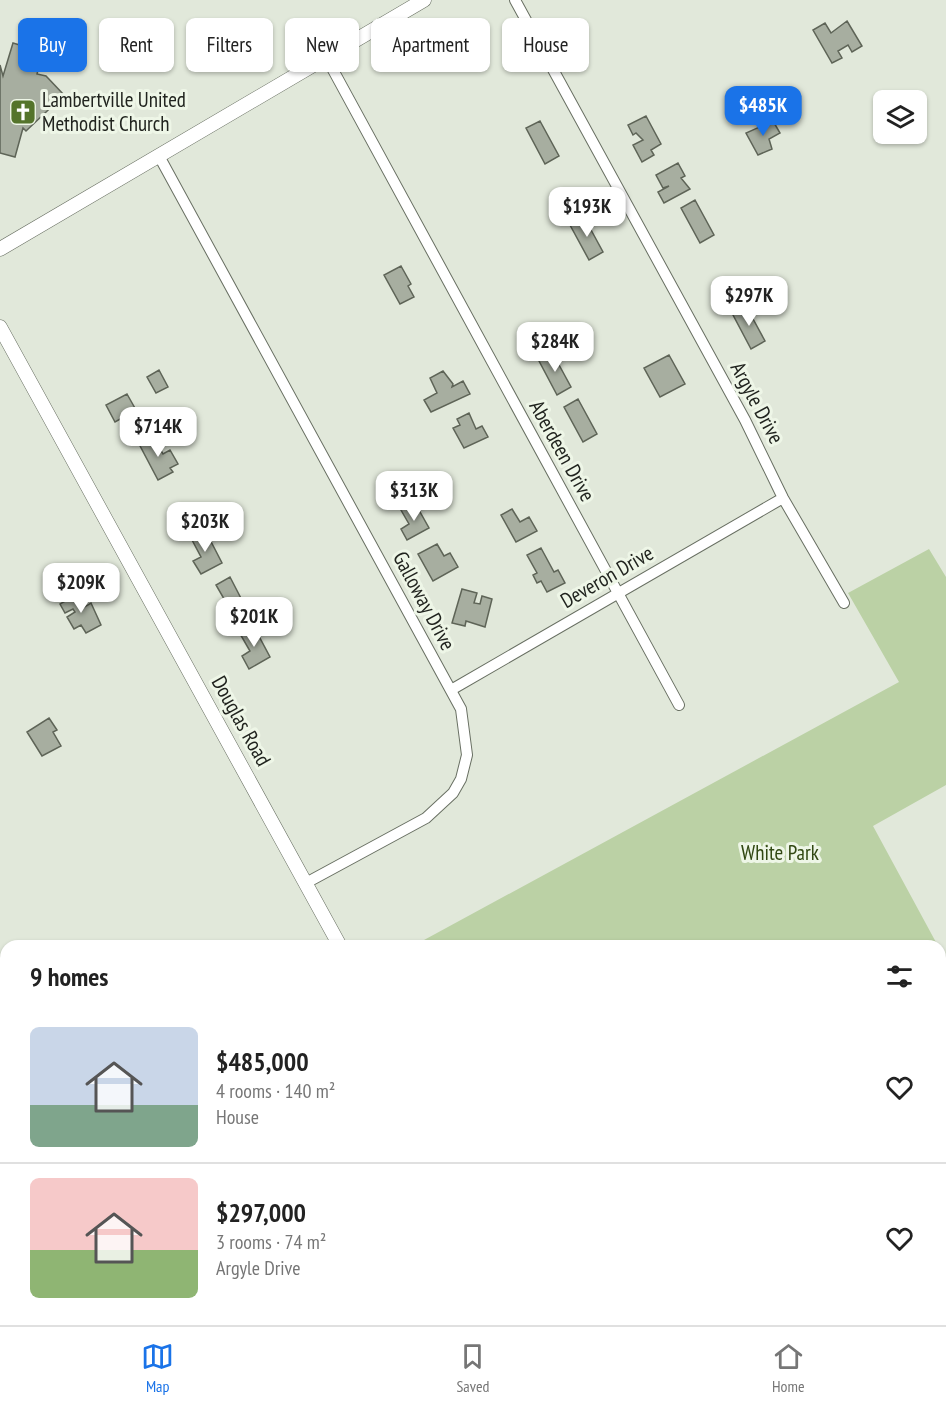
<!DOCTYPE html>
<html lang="en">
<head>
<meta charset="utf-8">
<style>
  body { margin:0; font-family:"PT Sans Narrow",sans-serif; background:#f6f6f6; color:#222; height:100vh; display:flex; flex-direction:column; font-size:22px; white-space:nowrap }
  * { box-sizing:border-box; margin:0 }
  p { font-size:20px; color:#767676 }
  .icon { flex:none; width:33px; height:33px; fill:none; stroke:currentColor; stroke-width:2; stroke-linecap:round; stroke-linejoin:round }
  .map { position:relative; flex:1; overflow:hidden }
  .panel { position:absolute; left:0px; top:940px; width:946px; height:386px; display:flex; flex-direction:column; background:#fff; border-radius:18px 18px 0 0; box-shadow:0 2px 4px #0004 }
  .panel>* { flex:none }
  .banner { position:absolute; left:18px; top:18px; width:600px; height:54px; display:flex; gap:12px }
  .fabs { position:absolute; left:873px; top:90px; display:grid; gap:12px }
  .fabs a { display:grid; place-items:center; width:54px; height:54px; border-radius:9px; background:#fff; box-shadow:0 2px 4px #0004; font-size:30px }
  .price { position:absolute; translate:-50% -51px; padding:0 14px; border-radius:12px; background:#fff; color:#222; font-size:20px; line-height:39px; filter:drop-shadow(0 2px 3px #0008) }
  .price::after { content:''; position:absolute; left:50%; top:36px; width:18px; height:14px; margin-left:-9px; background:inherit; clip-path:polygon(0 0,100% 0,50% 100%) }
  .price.active { background:#1a73e8; color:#fff }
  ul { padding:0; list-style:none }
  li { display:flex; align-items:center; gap:18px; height:150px; padding:0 30px }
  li+li { border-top:2px solid #e0e0e0 }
  li span { display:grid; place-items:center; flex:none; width:168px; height:120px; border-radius:9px; color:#555 }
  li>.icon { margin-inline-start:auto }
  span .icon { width:72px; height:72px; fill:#fffc; stroke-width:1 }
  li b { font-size:26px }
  h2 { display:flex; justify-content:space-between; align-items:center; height:72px; padding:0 30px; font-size:26px }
  .tag { padding:0 21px; border-radius:9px; background:#fff; box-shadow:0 2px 4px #0004; font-size:21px; line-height:54px }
  .tag.active { background:#1a73e8; color:#fff }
  .tabs { display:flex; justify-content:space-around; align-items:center; height:84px; border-top:2px solid #e0e0e0; background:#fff; font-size:16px; color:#767676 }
  .tabs a { display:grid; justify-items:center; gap:3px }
  .tabs .active { color:#1a73e8 }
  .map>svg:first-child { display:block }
</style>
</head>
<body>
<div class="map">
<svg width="946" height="1325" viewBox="0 0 946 1325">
  <rect width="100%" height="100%" fill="#e1e8da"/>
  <path fill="#bbd1a5" d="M929,549L946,577V785L873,826L938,946H413L899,682L848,593Z
    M941,951L946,962V1325H552L549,1320H940Z
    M6,1058V1320H192L195,1325H0V1061Z"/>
  <path fill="#a7aea0" stroke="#5e6457" stroke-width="1.5" d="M847,21L862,46L852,52L848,45L838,51L842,58L832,63L813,30L825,23L831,33Z
    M13,43L43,52L37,74L46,76L64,95L26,131L23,128L15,157L0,153V65L3,76Z
    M646,116L661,144L651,150L654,155L642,162L633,145L643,140L636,133L633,135L628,125Z
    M540,121L559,156L545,164L526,128Z
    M773,121L780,133L769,139L772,149L758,155L746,133Z
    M678,163L685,176L681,178L690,189L664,203L658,192L669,186L663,188L656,175Z
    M695,200L714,235L700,243L681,208Z
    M584,217L603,252L589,260L570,225Z
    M401,266L411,284L408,286L414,297L400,304L384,275Z
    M746,306L765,341L751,349L732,313Z
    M552,352L571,387L557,395L538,359Z
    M669,355L685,384L660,397L644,368Z
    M159,370L168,387L156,393L147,377Z
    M443,371L453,384L452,387L463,381L470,394L431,412L424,400L437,393L430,378Z
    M127,394L145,426L131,434L122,418L115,422L106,405Z
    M578,399L597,434L583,442L564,407Z
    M469,413L476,429L482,426L488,437L464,448L453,428L460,425L457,419Z
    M152,435L163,454L170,450L178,464L170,468L173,472L158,480L138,442Z
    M415,503L429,528L407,540L401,529L409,524L401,510Z
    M512,509L520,522L529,517L537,531L516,542L501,515Z
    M205,530L222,563L201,574L193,561L201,557L191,538Z
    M437,544L444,556L450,553L458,567L433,581L418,554Z
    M541,548L554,572L558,570L565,583L547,592L541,581L537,583L533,575L537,573L527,555Z
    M230,577L247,610L226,621L219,608L227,604L216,585Z
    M462,589L477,593L474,603L480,604L482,596L492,599L485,627L466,621L465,626L452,623Z
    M77,594L83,608L91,603L101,625L86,633L81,625L74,629L67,617L75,612L73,609L65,613L60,604Z
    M253,625L270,657L249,669L242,656L250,651L239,632Z
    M49,718L57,730L53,732L61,746L42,756L27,732Z"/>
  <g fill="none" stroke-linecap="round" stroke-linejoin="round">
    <defs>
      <path id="street" d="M515,0L745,420L783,498L844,603
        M326,57L679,705
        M159,156L461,709L467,755L461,779L453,793L426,818L306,883
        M451,690L783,498
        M242,1320L245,1325
        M317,1320L320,1325
        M391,1320L394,1325"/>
      <path id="secondary" d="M0,249L424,0
        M0,327L340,946
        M543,1320L546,1325"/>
    </defs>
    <use href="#street" stroke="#686f62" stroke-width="12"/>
    <use href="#secondary" stroke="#686f62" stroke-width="15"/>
    <use href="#street" stroke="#fff" stroke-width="10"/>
    <use href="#secondary" stroke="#fff" stroke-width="14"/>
  </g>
  <defs>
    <symbol id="church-square" viewBox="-11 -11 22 22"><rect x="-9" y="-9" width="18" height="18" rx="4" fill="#54742b" stroke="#eef6e7"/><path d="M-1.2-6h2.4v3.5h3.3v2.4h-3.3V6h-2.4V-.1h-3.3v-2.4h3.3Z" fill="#fff"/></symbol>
  </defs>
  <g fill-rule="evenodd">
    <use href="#church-square" x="8" y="97" width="30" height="30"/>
  </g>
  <g text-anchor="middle" stroke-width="6" stroke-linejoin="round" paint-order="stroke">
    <g font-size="21" fill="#21241f" stroke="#eef6e7" text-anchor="start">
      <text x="42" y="107">Lambertville United<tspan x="42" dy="24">Methodist Church</tspan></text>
    </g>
    <g font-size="21" fill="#21241f" stroke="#eef6e7">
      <text transform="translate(757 403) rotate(62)" y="7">Argyle Drive</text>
      <text transform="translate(562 451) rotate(61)" y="7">Aberdeen Drive</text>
      <text transform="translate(607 577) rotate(-30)" y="7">Deveron Drive</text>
      <text transform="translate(424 601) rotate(62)" y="7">Galloway Drive</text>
      <text transform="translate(241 721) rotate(61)" y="7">Douglas Road</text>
    </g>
    <g font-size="21" fill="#314812" stroke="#eef6e7">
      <text x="780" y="860">White Park</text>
    </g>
  </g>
</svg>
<div class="fabs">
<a><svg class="icon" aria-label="layers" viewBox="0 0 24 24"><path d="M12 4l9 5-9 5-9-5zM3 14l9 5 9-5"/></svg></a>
</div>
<b class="price active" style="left:763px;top:137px">$485K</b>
<b class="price" style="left:587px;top:238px">$193K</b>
<b class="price" style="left:749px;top:327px">$297K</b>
<b class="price" style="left:555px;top:373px">$284K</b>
<b class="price" style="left:158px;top:458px">$714K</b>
<b class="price" style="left:414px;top:522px">$313K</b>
<b class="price" style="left:205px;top:553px">$203K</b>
<b class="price" style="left:81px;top:614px">$209K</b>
<b class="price" style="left:254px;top:648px">$201K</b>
<div class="banner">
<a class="tag active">Buy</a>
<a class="tag">Rent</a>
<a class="tag">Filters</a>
<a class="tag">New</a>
<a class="tag">Apartment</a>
<a class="tag">House</a>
</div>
<section class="panel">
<h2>9 homes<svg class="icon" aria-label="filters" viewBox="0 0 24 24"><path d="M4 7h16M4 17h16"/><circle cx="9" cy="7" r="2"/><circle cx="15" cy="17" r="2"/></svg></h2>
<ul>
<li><span style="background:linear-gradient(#c9d6e8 65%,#7fa58c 0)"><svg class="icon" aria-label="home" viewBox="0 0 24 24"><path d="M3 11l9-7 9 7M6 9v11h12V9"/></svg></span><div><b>$485,000</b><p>4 rooms · 140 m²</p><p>House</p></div><svg class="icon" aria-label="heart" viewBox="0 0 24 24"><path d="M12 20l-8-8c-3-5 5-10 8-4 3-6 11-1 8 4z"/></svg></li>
<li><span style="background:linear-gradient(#f6c9c9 60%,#8fb573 0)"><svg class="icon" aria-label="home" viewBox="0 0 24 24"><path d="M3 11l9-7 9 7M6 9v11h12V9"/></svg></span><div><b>$297,000</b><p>3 rooms · 74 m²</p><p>Argyle Drive</p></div><svg class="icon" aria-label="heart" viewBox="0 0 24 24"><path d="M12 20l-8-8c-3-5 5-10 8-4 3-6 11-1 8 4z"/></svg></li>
</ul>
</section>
</div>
<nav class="tabs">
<a class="active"><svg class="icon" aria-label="map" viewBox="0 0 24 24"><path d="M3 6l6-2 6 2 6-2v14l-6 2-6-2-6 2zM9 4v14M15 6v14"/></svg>Map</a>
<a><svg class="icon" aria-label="saved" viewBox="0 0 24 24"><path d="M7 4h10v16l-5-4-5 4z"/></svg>Saved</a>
<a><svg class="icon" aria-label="home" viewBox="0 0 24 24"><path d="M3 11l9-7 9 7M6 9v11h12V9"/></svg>Home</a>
</nav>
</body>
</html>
